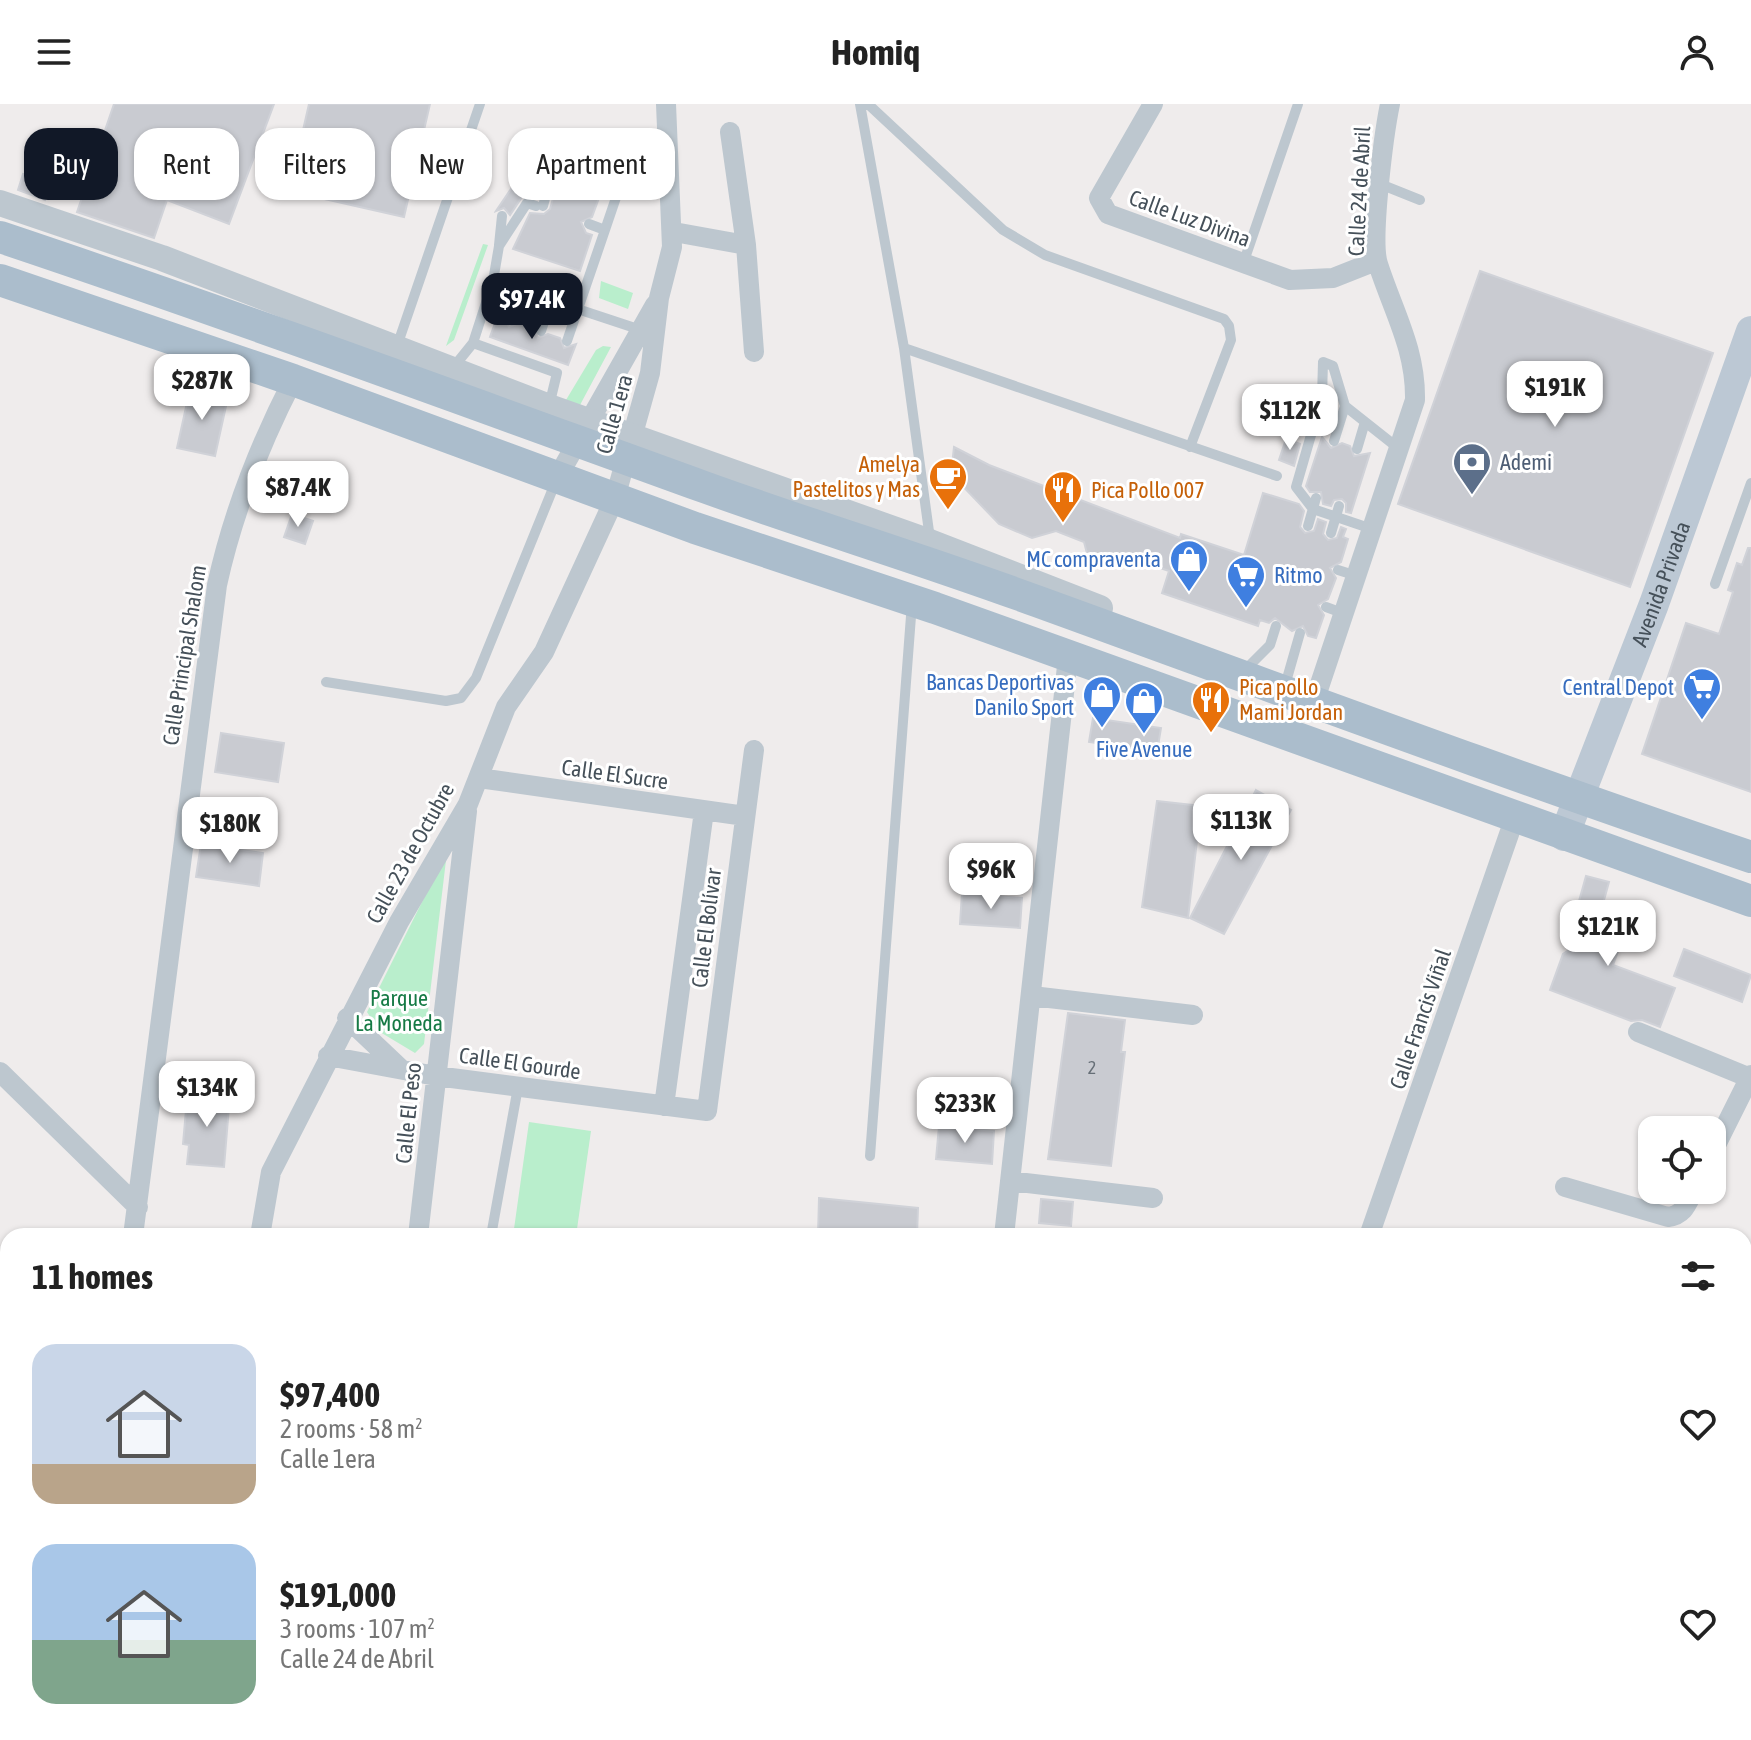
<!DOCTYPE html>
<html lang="en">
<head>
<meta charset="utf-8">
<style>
  body { margin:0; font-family:"Asap Condensed",sans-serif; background:#f6f6f6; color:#222; height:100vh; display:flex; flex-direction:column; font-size:30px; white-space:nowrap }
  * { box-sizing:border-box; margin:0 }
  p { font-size:26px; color:#767676 }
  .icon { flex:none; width:44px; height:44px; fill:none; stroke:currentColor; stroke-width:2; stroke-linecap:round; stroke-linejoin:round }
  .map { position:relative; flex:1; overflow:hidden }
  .side { position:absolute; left:0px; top:1124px; width:1752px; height:512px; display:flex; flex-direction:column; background:#fff; border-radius:24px 24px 0 0; box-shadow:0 2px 6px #0004 }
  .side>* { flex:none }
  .top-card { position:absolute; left:24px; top:24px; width:800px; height:72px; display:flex; gap:16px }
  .controls { position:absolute; left:1638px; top:1012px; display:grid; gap:16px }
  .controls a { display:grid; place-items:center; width:88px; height:88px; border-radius:16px; background:#fff; box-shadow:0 2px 6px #0004; font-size:40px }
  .price { position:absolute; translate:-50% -68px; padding:0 18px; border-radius:16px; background:#fff; color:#222; font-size:26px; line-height:52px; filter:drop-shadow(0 2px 4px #0008) }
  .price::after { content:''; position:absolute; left:50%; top:48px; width:24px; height:18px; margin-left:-12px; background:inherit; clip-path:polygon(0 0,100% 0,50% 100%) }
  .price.on { background:#111827; color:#fff }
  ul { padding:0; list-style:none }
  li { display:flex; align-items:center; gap:24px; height:200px; padding:0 32px }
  li span { display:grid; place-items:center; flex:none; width:224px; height:160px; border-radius:24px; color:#555 }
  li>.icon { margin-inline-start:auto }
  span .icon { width:96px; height:96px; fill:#fffc; stroke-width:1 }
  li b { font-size:34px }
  h2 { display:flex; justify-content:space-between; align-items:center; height:96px; padding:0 32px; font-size:34px }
  .chip { padding:0 28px; border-radius:24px; background:#fff; box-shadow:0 2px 6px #0004; font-size:28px; line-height:72px }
  .chip.on { background:#111827; color:#fff }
  header { display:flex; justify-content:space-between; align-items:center; height:104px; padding:0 32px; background:#fff; font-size:36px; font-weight:700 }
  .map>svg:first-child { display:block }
</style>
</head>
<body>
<header><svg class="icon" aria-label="menu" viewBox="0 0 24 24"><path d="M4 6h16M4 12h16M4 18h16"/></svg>Homiq<svg class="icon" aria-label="person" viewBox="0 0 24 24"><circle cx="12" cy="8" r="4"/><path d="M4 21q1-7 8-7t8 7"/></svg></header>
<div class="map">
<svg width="1751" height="1636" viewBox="0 0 1751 1636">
  <rect width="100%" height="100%" fill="#efecec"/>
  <path fill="#b9eecc" d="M483,140L488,141L454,236L446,242Z
    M601,177L633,189L628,205L599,194Z
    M603,242L611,243L580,301L566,296L596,246Z
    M447,748L424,940L415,949L380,928L367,908Z
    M529,1018L591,1027L576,1132H513Z
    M384,1628H451L450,1636H390Z"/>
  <path fill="#c9cbd1" stroke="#d0d2d8" stroke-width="2" d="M114,0H274L229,120L167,96L154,134L77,108Z
    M309,0H430L404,113L289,87Z
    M563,37L611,57L602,63L607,72L592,113L581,118L586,129L592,131L580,167L513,145L530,109L544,110L550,105L561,66L557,56L567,48Z
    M527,61L529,72H543L537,94L522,93L510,111L504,104L496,107Z
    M23,70L51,80L45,96L18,86Z
    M1480,167L1713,249L1630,483L1398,400Z
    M498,211L504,213L509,223L519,219L534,224L538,234L548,230L560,234L564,244L576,240L568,261L490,233Z
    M190,285L228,293L215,352L177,344Z
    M1322,333L1331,344L1342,339L1350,342L1354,352L1370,349L1351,409L1346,408V399L1342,395L1334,396L1331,402L1323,400L1321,388H1310L1306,382Z
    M1286,335L1300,340L1294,362L1279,356Z
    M954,343L989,361L1180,434L1181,430L1244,451L1263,389L1299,400L1304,407L1300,423L1305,429L1314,427L1318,415L1326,418L1323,430L1328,436L1337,434L1341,423L1346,425L1343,433L1348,435L1341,458L1330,464L1336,474L1328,495L1318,501L1324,511L1316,534L1308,532L1303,522L1292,527L1275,514L1269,519L1260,516L1258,522L1162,489L1169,467L1125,452L1108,464L1089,457L1084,438L1056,427L1032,434L999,420L951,370Z
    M292,410L313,417L305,440L284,433Z
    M1748,444H1751V688L1642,650L1686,519L1719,530L1733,488L1728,486L1737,459L1742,461Z
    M1093,614L1161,624L1157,648L1089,638Z
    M221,629L284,639L278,678L215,668Z
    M1256,686L1291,706L1224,830L1190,814Z
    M1157,697L1201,702L1188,814L1142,803Z
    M201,740L263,749L259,782L196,773Z
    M1586,772L1609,778L1601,807L1629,818L1613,861L1675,884L1660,923L1642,916L1631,917L1550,886L1563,850L1572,844L1584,847L1592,813L1576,808Z
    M962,789L1022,794L1020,824L960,820Z
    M1684,845L1751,871L1742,898L1674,872Z
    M1068,909L1125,916L1121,948H1125L1111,1062L1048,1055Z
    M193,987L230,991L224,1063L187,1060L189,1041L183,1040L186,1006L191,1007Z
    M939,1022L994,1027L992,1060L936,1055Z
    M819,1094L918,1104L917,1132H818Z
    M1041,1095L1073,1098L1071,1122L1039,1119Z"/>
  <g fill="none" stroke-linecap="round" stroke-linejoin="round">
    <path stroke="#bdc7cf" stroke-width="10" d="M860,0L904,244L930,435
      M868,0L1003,126L1045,151L1224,215L1229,222L1231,236L1190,343
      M548,57L553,44L559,46
      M534,66L545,56L553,64L543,102
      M1380,80L1420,96
      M605,126L624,70L610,65
      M499,141L502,112
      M1243,160L1298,0
      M493,177L641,226
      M512,216L521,186
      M541,227L551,197
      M567,237L605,126L589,120
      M473,239L493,177L499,142L527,99L536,102
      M397,242L480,0
      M904,244L1277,372
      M452,265L473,239L557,269L549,302
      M1345,302L1333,262L1323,258L1322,293L1296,383L1313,405L1372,425
      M1334,337L1345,302L1398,344
      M1357,345L1365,318
      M1308,422L1316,394
      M1331,429L1339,402
      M1338,466L1357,472
      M1715,480L1751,379
      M1326,503L1345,510
      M1244,567L1270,541L1276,522
      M326,578L446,597L461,594L476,574L556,377
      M1284,585L1300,529
      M870,1052L912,499
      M491,1132L518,983"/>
    <path stroke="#bdc7cf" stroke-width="20" d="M1153,0L1099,94L1108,110L1290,176L1333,174L1376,157
      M674,128L746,141L730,28
      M746,141L754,248
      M557,374L655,201
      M1318,586L1415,296C1416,245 1393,207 1378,160C1370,136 1384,29 1390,0
      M479,674L745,712
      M1032,892L1193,911
      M347,914L402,966
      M1638,928L1750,974
      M328,952L436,972L707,1007L754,646
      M0,968L138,1103
      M664,1002L704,707
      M1712,1049L1751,971
      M1010,1077L1153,1094
      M1565,1083L1668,1113C1684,1111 1687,1100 1694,1086
      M133,1132L217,481C233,408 259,342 293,276
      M260,1132L271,1068L399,818L468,700L506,603L544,548L615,394L650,269L659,194L672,143L666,0
      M418,1132L467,707
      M1004,1132L1068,553
      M1369,1132L1515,713
      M0,1252L8,1263
      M1744,1278L1751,1265
      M0,1359L8,1352
      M1744,1437L1751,1432
      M253,1628L258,1636
      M370,1628L375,1636
      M1296,1628L1316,1636
      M1462,1628L1475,1636
      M1635,1628L1648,1636
      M60,1636L64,1628
      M222,1636L226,1628
      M461,1636L462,1628
      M587,1636L588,1628
      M929,1636L932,1628
      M1162,1636L1166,1628
      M1584,1636L1589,1628"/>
    <path stroke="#bdc7cf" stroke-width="26" d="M0,99L162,154L549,303L930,438L1100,504"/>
    <path stroke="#bcc8d4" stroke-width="30" id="s1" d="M1564,732L1654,500L1751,227"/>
    <path stroke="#abbdcc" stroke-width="32" d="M0,133C236,212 469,298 704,383C815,423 928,457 1039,498C1276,584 1512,672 1751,753
      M0,176L293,276L695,424L935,504L1751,797"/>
  </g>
  <defs>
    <symbol id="bank-pin" viewBox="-11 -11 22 30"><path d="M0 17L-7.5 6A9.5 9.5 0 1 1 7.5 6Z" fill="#5c6f8a" stroke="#fff"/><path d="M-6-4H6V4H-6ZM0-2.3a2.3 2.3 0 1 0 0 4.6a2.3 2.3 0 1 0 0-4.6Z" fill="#fff"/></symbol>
    <symbol id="cafe-pin" viewBox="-11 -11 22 30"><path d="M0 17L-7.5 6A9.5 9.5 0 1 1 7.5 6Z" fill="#e8710a" stroke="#fff"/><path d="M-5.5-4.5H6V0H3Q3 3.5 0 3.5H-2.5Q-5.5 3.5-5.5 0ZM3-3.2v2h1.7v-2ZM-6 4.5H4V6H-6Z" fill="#fff"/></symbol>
    <symbol id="restaurant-pin" viewBox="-11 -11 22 30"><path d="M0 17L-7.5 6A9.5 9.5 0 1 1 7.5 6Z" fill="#e8710a" stroke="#fff"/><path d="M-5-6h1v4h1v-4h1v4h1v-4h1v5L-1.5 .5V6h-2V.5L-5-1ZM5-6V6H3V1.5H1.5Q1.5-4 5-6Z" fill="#fff"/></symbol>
    <symbol id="shop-pin" viewBox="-11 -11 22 30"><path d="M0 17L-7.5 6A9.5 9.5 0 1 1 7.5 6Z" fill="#3f7fe0" stroke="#fff"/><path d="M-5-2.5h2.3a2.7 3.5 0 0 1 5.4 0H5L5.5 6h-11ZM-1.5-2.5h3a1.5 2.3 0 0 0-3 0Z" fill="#fff"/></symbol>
    <symbol id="supermarket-pin" viewBox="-11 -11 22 30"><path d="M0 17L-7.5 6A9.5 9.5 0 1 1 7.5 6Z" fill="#3f7fe0" stroke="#fff"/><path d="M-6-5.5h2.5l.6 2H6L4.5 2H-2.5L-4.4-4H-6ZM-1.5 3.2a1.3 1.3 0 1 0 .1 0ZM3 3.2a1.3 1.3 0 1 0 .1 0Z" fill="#fff"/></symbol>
  </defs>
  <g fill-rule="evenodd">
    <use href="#bank-pin" x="1450" y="336" width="44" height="60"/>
    <use href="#cafe-pin" x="926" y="351" width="44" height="60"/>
    <use href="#restaurant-pin" x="1041" y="364" width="44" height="60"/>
    <use href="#shop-pin" x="1167" y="433" width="44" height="60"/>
    <use href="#supermarket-pin" x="1224" y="449" width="44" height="60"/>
    <use href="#supermarket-pin" x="1680" y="561" width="44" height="60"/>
    <use href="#shop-pin" x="1080" y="569" width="44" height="60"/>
    <use href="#restaurant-pin" x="1189" y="574" width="44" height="60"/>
    <use href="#shop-pin" x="1122" y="575" width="44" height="60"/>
  </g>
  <g text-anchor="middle" stroke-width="6" stroke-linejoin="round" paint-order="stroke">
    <g font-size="18" fill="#666f77">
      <text x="1092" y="970">2</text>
    </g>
    <g font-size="22" fill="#455059" stroke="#fff">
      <text transform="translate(1359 87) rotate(-87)" y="8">Calle 24 de Abril</text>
      <text transform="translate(1190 114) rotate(20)" y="8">Calle Luz Divina</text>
      <text transform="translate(614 310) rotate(-74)" y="8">Calle 1era</text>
      <text dy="8" stroke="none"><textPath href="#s1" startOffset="270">Avenida Privada</textPath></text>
      <text transform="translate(184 551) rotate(-81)" y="8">Calle Principal Shalom</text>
      <text transform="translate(615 670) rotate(8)" y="8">Calle El Sucre</text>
      <text transform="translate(410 749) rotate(-61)" y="8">Calle 23 de Octubre</text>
      <text transform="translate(706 824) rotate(-83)" y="8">Calle El Bolívar</text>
      <text transform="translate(1420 915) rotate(-71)" y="8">Calle Francis Viñal</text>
      <text transform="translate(520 959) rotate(8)" y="8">Calle El Gourde</text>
      <text transform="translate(408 1009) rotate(-84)" y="8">Calle El Peso</text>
    </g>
    <g font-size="22" fill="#4e5e75" stroke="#fff" text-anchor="start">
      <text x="1500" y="366">Ademi</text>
    </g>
    <g font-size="22" fill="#c56008" stroke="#fff" text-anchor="start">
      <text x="920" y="368" text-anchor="end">Amelya<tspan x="920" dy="25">Pastelitos y Mas</tspan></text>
      <text x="1091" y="394">Pica Pollo 007</text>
      <text x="1239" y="591">Pica pollo<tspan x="1239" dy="25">Mami Jordan</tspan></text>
    </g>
    <g font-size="22" fill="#366cbe" stroke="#fff" text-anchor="end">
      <text x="1161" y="463">MC compraventa</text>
      <text x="1274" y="479" text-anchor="start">Ritmo</text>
      <text x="1074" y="586">Bancas Deportivas<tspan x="1074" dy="25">Danilo Sport</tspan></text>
      <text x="1674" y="591">Central Depot</text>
      <text x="1144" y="653" text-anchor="middle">Five Avenue</text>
    </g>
    <g font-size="22" fill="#167a45" stroke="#fff">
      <text x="399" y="902">Parque<tspan x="399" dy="25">La Moneda</tspan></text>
    </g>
  </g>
</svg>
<div class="controls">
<a><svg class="icon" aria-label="locate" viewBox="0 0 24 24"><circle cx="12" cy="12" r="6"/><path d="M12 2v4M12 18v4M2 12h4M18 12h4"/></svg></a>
</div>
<b class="price on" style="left:532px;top:237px">$97.4K</b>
<b class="price" style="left:202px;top:318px">$287K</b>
<b class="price" style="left:1555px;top:325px">$191K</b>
<b class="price" style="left:1290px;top:348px">$112K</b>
<b class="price" style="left:298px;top:425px">$87.4K</b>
<b class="price" style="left:1241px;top:758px">$113K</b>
<b class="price" style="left:230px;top:761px">$180K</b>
<b class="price" style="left:991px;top:807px">$96K</b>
<b class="price" style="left:1608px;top:864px">$121K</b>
<b class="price" style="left:207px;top:1025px">$134K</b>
<b class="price" style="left:965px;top:1041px">$233K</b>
<div class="top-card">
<a class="chip on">Buy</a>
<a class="chip">Rent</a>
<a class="chip">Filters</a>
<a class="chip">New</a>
<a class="chip">Apartment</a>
</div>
<section class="side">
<h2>11 homes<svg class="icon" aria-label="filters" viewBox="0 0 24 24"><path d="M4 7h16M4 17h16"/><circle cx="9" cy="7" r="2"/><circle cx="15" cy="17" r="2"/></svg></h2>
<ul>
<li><span style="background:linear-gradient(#c9d6e8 75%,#b9a48a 0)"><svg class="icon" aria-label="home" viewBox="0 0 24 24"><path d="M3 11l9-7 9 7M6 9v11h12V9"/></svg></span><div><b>$97,400</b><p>2 rooms · 58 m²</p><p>Calle 1era</p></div><svg class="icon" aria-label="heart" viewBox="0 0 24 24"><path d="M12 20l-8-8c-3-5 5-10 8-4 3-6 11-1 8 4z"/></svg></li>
<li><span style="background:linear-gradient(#a9c7e8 60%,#7fa58c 0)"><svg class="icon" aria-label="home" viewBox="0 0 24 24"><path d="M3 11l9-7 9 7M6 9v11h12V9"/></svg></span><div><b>$191,000</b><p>3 rooms · 107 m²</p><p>Calle 24 de Abril</p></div><svg class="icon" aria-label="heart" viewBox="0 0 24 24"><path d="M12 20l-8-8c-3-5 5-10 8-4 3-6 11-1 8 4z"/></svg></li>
</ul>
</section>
</div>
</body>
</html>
